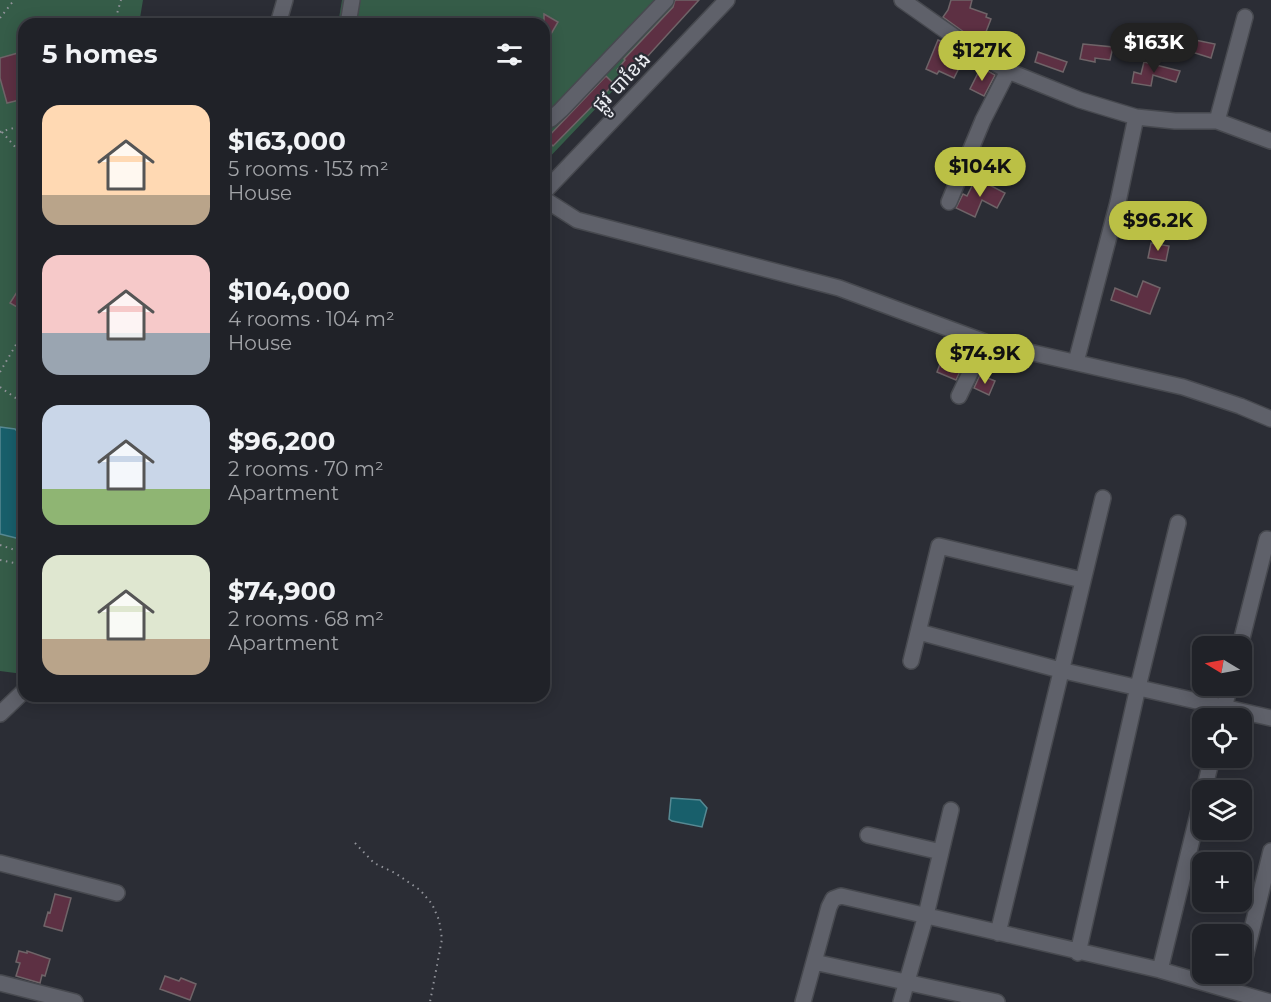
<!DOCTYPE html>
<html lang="en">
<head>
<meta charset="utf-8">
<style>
  body { margin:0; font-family:Montserrat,"Noto Sans Khmer",sans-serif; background:#2d2f34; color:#f1f3f6; height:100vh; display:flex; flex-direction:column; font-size:22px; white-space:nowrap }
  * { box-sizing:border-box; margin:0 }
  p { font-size:20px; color:#a2a4a8 }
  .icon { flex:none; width:33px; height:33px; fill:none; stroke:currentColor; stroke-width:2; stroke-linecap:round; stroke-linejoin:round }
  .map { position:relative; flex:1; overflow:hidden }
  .sheet { position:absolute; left:18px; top:18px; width:532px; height:684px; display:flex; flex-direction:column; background:#202228; border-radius:18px; box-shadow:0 3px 15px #0003,0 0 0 2px #3d3f45 }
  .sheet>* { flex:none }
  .needle { width:39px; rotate:280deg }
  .controls { position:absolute; left:1192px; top:636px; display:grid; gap:12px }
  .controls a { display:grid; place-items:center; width:60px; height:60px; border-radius:12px; background:#202228; box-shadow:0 3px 15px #0003,0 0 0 2px #3d3f45; font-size:30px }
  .price { position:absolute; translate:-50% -51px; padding:0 14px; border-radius:21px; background:#bbc045; color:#111; font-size:20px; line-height:39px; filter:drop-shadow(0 2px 3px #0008) }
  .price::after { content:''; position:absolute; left:50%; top:36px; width:18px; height:14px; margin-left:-9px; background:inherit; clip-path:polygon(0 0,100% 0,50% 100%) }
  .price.on { background:#222; color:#fff }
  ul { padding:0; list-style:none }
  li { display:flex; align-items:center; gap:18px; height:150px; padding:0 24px }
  li span { display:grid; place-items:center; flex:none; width:168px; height:120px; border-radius:18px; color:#555 }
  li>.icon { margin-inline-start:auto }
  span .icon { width:72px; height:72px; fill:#fffc; stroke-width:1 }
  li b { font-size:26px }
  h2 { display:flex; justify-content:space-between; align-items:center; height:72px; padding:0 24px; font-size:26px }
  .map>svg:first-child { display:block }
</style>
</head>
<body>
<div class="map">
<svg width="1271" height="1002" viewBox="0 0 1271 1002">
  <rect width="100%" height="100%" fill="#2b2d35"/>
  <path fill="#355c48" d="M0,0H143L139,24H24L23,674L0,671Z
    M342,0H699L545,162L544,24H338Z"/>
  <path fill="#185f6b" stroke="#578993" stroke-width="1.5" d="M0,427L15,429L24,438V540L0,534Z
    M671,798L700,800L707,808L702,827L672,821L669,819Z"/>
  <path fill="#5d3043" stroke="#6f6468" stroke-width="1.5" d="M675,0H699L626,80L617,70L625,60L624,59L673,7Z
    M951,0H972L970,8L987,14L986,17L991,19L984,37L977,35L975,40L943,17L948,10Z
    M544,14L558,22L544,46Z
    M938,40L947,44L945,49L964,58L954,78L939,71L937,74L926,69Z
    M1195,40L1215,44L1211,58L1192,52Z
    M1083,44L1113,47L1110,60L1095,58V62L1080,59Z
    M1038,52L1067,62L1063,72L1035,62Z
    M18,53L24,77V99L7,103L0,78V58Z
    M1144,62L1180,71L1176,82L1153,75L1151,86L1132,83L1134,72L1141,74Z
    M981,67L995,75L984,96L970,89Z
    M606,76L614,84L553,146L546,139Z
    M976,178L1005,193L997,208L982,200L975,217L956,208L963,194L967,196Z
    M1151,243L1169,246L1166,261L1148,258Z
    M24,281V311L10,303Z
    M1143,281L1160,288L1150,314L1111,300L1115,288L1137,297Z
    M943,356L961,364L962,367L956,380L937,372Z
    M980,375L995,381L989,395L974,388Z
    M55,894L71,898L62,931L44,926L48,912L50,913Z
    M19,951L27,953V951L50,959L45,976L42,975L40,983L16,976L20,963L16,962Z
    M165,976L179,981L181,978L196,984L190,1000L160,989Z"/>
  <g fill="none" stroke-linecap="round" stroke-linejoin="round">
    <defs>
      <path id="minor" d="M902,0L979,54L1008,71L1080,100L1136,117L1175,121H1217L1271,141
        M278,24L285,0
        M348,24L352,0
        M544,121L551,119L561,110L666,0
        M1217,121L1245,17
        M544,192L727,0
        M544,199L577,220L839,288L985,342L1183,387L1240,406L1271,419
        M949,202L983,120L1008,71
        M1076,362L1118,202L1136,117
        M959,396L985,342
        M919,632L1060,670L1271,718
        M1240,646L1267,539L1271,540
        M911,661L939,546L1082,580
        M0,714L24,691
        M1221,718L1230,686
        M1204,790L1212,758
        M868,835L941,852
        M0,863L117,893
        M998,933L1103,498
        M1078,953L1138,687L1178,523
        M814,962L997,1002
        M1160,970L1203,794
        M1242,970L1271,851
        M0,983L75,1002
        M803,1002L829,907L833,899L841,896L1160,970L1270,1002
        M901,1002L926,915L951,810"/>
    </defs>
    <use href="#minor" stroke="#47494f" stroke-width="18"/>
    <path stroke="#92949b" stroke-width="2" stroke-dasharray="1.5 4.5" stroke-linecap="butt" d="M0,18L14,0
      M114,24L121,0
      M0,132L24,125
      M2,132L24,157
      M0,372L24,331
      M0,387L24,404
      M0,545L24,553
      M0,560L24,565
      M355,843L374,863L395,873L420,890L432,904L439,920L442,939L430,1002"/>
    <use href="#minor" stroke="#5f616a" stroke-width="15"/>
  </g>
  <g text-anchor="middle" stroke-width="4.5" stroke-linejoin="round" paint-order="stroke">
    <g font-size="20" fill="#eaecf1" stroke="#2b2d35">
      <text transform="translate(621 82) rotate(-46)" y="7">ផ្លូវ បាខែង</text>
    </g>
  </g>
</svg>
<div class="controls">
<a><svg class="needle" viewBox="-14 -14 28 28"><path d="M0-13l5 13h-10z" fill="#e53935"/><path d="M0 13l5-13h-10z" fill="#a2a4a8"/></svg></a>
<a><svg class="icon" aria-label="locate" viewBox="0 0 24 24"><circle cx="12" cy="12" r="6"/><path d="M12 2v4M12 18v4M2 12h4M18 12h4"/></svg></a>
<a><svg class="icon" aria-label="layers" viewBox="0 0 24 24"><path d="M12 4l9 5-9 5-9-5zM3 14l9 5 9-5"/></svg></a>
<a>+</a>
<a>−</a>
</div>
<b class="price on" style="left:1154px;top:74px">$163K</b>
<b class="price" style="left:982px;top:82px">$127K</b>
<b class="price" style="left:980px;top:198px">$104K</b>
<b class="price" style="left:1158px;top:252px">$96.2K</b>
<b class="price" style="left:985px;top:385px">$74.9K</b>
<section class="sheet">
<h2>5 homes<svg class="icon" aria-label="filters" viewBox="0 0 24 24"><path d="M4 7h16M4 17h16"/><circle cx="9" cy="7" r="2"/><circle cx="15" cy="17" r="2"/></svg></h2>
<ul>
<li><span style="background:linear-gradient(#ffd9b3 75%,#b9a48a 0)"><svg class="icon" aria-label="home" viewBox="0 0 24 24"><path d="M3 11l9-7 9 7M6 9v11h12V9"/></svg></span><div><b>$163,000</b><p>5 rooms · 153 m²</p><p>House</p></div></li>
<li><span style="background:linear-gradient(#f6c9c9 65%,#9aa5b1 0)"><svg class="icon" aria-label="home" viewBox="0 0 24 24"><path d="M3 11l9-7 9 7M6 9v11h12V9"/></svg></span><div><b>$104,000</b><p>4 rooms · 104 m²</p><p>House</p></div></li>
<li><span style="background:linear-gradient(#c9d6e8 70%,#8fb573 0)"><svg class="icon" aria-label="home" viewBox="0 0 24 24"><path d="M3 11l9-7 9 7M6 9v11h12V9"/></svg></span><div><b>$96,200</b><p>2 rooms · 70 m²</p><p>Apartment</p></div></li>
<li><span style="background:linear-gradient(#dfe7d0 70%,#b9a48a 0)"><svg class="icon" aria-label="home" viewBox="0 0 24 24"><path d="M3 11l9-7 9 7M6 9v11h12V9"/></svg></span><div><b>$74,900</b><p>2 rooms · 68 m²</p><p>Apartment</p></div></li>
</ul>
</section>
</div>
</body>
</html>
